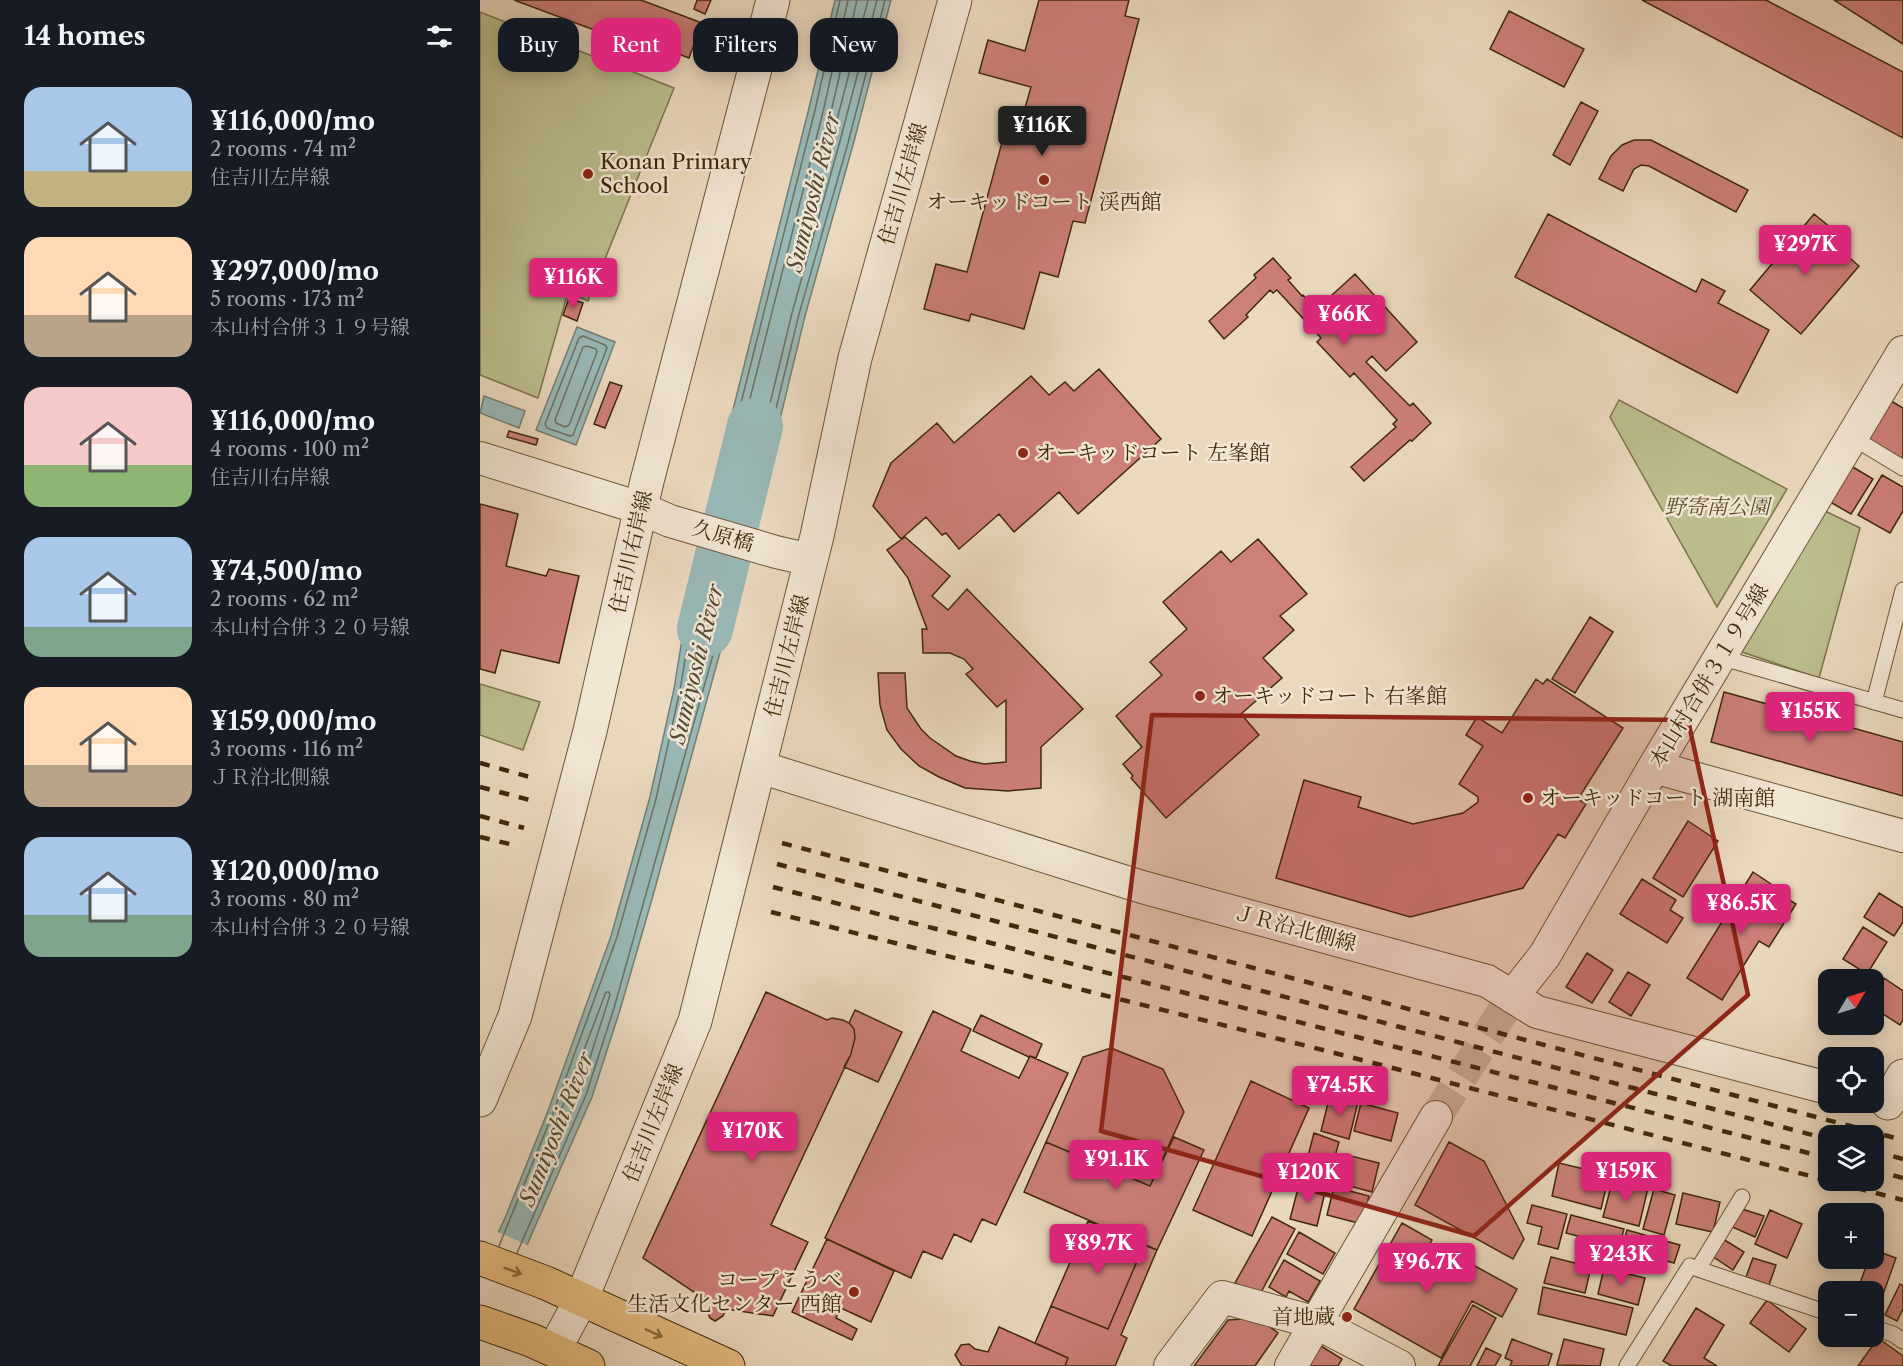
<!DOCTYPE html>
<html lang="en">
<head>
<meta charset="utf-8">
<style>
  body { margin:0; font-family:"Libre Caslon Text","Noto Serif JP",serif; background:#20242c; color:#f1f3f6; height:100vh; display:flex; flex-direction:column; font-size:22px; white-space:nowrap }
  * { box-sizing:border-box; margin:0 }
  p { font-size:20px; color:#9ea1a6 }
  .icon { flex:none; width:33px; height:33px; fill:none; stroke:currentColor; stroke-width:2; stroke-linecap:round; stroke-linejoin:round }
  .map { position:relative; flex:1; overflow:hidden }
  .side { display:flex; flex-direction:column; background:#171b24; width:480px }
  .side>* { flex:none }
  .guide { position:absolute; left:18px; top:18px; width:570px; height:54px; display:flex; gap:12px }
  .needle { width:39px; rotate:52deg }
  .controls { position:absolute; left:1338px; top:969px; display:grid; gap:12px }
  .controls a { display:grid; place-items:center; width:66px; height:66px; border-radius:12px; background:#171b24; box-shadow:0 3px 15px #0003; font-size:30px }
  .price { position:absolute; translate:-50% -51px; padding:0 14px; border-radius:6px; background:#db2777; color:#fff; font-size:20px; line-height:39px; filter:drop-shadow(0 2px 3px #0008) }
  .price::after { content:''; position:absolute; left:50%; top:36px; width:18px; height:14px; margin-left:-9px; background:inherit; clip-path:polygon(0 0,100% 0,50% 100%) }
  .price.current { background:#222; color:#fff }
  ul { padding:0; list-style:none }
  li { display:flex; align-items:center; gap:18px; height:150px; padding:0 24px }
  li span { display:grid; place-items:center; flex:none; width:168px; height:120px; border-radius:18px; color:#555 }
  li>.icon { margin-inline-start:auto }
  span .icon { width:72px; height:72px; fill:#fffc; stroke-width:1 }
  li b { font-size:26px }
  h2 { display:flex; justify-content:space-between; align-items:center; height:72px; padding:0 24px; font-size:26px }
  .pill { padding:0 21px; border-radius:18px; background:#171b24; box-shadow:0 3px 15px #0003; font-size:21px; line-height:54px }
  .pill.current { background:#db2777; color:#fff }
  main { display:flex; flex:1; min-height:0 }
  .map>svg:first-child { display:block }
</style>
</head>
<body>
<main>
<section class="side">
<h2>14 homes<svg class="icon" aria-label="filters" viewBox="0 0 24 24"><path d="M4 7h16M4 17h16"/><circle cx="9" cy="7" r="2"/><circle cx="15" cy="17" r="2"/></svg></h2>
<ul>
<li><span style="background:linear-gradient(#a9c7e8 70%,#c2b280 0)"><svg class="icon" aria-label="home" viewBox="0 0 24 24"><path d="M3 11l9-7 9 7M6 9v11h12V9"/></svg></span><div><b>¥116,000/mo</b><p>2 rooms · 74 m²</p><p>住吉川左岸線</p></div></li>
<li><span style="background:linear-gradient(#ffd9b3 65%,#b9a48a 0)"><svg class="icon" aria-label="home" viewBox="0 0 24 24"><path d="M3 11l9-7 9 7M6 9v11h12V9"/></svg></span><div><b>¥297,000/mo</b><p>5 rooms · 173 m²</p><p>本山村合併３１９号線</p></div></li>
<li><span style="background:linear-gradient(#f6c9c9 65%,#8fb573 0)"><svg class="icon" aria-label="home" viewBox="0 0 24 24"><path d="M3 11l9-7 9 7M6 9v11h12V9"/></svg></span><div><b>¥116,000/mo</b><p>4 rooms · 100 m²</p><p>住吉川右岸線</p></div></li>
<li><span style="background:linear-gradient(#a9c7e8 75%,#7fa58c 0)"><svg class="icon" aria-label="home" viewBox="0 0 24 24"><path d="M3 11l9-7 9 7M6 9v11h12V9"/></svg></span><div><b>¥74,500/mo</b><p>2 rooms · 62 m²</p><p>本山村合併３２０号線</p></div></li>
<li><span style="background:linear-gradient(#ffd9b3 65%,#b9a48a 0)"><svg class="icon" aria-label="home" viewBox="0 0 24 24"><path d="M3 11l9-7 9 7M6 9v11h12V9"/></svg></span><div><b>¥159,000/mo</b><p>3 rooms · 116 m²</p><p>ＪＲ沿北側線</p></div></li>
<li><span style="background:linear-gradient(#a9c7e8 65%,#7fa58c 0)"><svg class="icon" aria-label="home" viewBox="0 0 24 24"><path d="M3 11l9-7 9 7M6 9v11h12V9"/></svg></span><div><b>¥120,000/mo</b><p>3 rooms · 80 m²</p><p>本山村合併３２０号線</p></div></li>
</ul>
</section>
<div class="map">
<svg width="1423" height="1366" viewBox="0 0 1423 1366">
  <rect width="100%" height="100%" fill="#ebd9bf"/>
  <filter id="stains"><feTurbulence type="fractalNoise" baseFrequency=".00333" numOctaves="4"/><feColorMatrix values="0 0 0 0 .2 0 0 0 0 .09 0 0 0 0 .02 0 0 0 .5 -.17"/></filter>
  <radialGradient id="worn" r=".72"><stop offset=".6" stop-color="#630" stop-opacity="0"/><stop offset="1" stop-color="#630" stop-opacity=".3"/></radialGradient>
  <path fill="#bdbe8e" stroke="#7e744c" stroke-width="1.5" d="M0,12L194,88L108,301L88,292L58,398L0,375Z
    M1139,400L1307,489L1237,607L1130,417Z
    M1343,510L1380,528L1339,678L1256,650Z
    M0,684L60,702L43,750L0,735Z"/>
  <path fill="#99b9b8" stroke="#757f72" stroke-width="1.5" d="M355,0H411L373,145L325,316L279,506L232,493L329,108Z
    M97,327L135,342L96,445L56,430Z
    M4,396L45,411L39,428L0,413Z
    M217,547L265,562L172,899L140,1010L112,1097L53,1231L0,1358V1272L25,1218L68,1111L131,936L170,797L194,689Z"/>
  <path fill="#ebd9bf" d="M15,1231L50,1246L3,1359L0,1361V1265Z"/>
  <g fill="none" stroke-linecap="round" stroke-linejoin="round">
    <path stroke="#6c7161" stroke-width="1.5" d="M360,0L335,110L240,486L242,490L272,498L275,495L319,314L368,143L405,0
      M368,0L343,112L249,481L251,484L266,488L270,486L312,313L360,141L397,0
      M377,0L340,159L342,162L346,160L352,139L388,0
      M103,336L125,345L127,348L93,435L90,436L67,428L65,424L99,338Z
      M107,346L116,349L117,352L89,425L85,427L76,423L75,420L103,347Z
      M229,566L246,570L248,573L208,716L205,719L202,715Z
      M126,992H129L130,995L99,1092L62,1176L59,1178L57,1174Z
      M19,1246L73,1113L137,937L176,799L200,690L222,558L225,556L255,565L257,569L134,1008L106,1095L37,1253"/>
    <path stroke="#99b9b8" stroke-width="56" d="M225,629L275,426"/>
  </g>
  <path fill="#cd7f7a" stroke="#3f290a" stroke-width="1.5" d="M34,0H161L222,23L209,58L170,43L168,50Z
    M217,0H231L225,14L214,9Z
    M559,0H649L645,16L659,19L605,223L593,221L578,277L560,272L544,329L491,314L489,321L444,309L456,264L487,272L524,135L536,139L551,87L499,73L508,40L545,51Z
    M1162,0H1286L1423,72V138Z
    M1354,0H1423V44Z
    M1029,11L1104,49L1084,87L1010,49Z
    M1101,102L1118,111L1090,165L1073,155Z
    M1154,140H1171L1268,190L1256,212L1169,166L1161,165L1154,169L1143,191L1119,179L1131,156L1142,145Z
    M1068,214L1216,292L1222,279L1245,291L1238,303L1289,330L1257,393L1035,277Z
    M1334,214L1350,227L1343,235L1379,266L1321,334L1270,290Z
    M793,258L811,278L808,280L822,296L823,295L836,309L838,308L854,326L857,324L840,306L875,274L937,342L906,371L892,356L886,362L930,406L933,403L951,423L932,441L930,440L884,481L871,467L916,427L913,424L917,420L874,373L870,377L837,342L841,338L797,290L793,293L790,290L766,315L768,317L744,339L729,321L776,278L774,275Z
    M89,298L103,303L97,321L83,315Z
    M619,369L681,439L598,514L579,492L534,532L519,514L479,549L466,533L462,535L446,517L421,539L393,506L411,463L457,423L474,443L551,376L569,395L585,382L594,391Z
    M130,382L142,386L125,428L114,424Z
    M1408,399L1423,408V460L1385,438Z
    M29,431L58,439L56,445L27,437Z
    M1366,463L1393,479L1371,514L1345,499Z
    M1402,475L1423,487V511L1410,533L1378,515Z
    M0,504L38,514L26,566L66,576L69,569L99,576L79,663L21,650L15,673L0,669Z
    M425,537L470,576L452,596L468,610L487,589L603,709L561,747V788L528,791L485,788L459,777L439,766L421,749L407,730L400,705L398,673H425L427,708L441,729L450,738L476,756L490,761L504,764L526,762V700L517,707L486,674L493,669L484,659L470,653H443L442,629H447L428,578L407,550Z
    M778,539L827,594L800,616L814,630L783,658L802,678L761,714L779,735L686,818L651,778L653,776L643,764L662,747L636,716L682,675L670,662L707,629L683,602L741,551L751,562Z
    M1110,617L1133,632L1095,693L1072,679Z
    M1056,679L1063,684L1067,679L1143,728L1098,799L1106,804L1085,838L1078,834L1043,888L930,917L796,878L824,780L881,797L878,807L933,824L983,813L998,802V797L979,784L1003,746L986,735L997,717L1022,733Z
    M1244,692L1423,742V796L1231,742Z
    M1208,821L1238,841L1203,897L1173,878Z
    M1273,872L1291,884L1288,887L1316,904L1289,947L1279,941L1242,1000L1207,978Z
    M1162,879L1196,900L1190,910L1203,918L1187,943L1140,914Z
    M1399,893L1423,908V922L1414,936L1384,917Z
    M1383,927L1407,942L1387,974L1363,959Z
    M1107,953L1133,970L1112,1003L1086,987Z
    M1148,972L1170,985L1151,1016L1129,1002Z
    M1404,978L1423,991V1020L1420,1025L1394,1008V995Z
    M286,992L347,1020L352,1018L363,1020L369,1023L374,1029L375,1038L371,1054L291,1225L328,1242L293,1316L246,1309L243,1316L235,1321L230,1318L228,1313L233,1301L214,1292L163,1258Z
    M375,1010L422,1032L398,1082L364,1067L371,1054L375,1038L374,1029L369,1023Z
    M453,1011L491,1029L481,1051L539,1078L550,1056L588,1073L516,1225L502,1219L491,1242L474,1234L462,1259L443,1251L431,1278L345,1238Z
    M501,1015L562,1044L556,1058L550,1056L549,1057L493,1031Z
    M631,1048L683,1069L704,1112L670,1186L566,1142L603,1057Z
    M771,1081L829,1108L772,1236L713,1210Z
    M850,1095L878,1102L869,1139L841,1131Z
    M881,1103L918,1113L911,1141L874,1131Z
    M834,1133L859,1142L848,1182L823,1175Z
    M694,1137L724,1150L677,1250L544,1192L566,1142L670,1186Z
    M969,1142L1004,1161L1044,1239L1033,1259L935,1205Z
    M863,1154L899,1163L892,1192L855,1182Z
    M1079,1163L1129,1175L1121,1209L1072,1196Z
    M1133,1179L1168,1188L1159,1226L1123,1217Z
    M820,1181L846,1188L837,1226L810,1219Z
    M854,1187L889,1196L882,1224L847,1215Z
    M1174,1189L1195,1195L1184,1235L1163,1229Z
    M1203,1193L1240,1202L1233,1232L1196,1224Z
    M1052,1205L1087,1214L1078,1249L1058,1244L1062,1227L1047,1223Z
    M1262,1209L1284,1216L1275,1237L1250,1226Z
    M1290,1210L1322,1224L1307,1258L1275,1244Z
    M1091,1215L1144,1229L1139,1247L1086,1233Z
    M792,1217L815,1229L779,1296L755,1283Z
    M608,1221L664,1245L628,1329L571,1306Z
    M922,1223L952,1240L939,1262L973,1281L984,1260L1037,1289L1022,1317L992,1301L961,1358L874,1309Z
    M1147,1230L1200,1245L1194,1263L1142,1248Z
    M819,1232L855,1253L843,1274L807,1254Z
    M347,1239L414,1271L391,1322L361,1308L356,1318L377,1329L372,1340L312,1312Z
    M1243,1239L1264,1252L1253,1270L1232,1256Z
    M664,1245L677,1250L641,1335L647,1338L635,1366H585L588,1358L555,1343L571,1306L628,1329Z
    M1394,1250L1416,1258L1395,1317L1394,1316V1292H1377L1389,1258H1394Z
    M1071,1257L1111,1267L1105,1293L1064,1283Z
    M1273,1258L1296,1265L1289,1285L1266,1277Z
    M804,1260L840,1281L828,1302L809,1291L806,1297L789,1287Z
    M1124,1268L1165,1278L1158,1305L1118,1294Z
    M1420,1284L1423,1286V1309L1417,1321L1405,1315Z
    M1063,1287L1153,1308L1146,1335L1058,1314Z
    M1287,1300L1326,1329L1309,1352L1270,1323Z
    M993,1305L1016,1318L990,1366H958Z
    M1216,1308L1244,1325L1224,1358L1237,1366H1192L1183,1361Z
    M778,1318L798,1333L775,1366H714L748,1320Z
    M519,1327L588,1358L585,1366H482L475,1355L481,1345L489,1344L495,1349L508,1352Z
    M1398,1338L1423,1356V1366H1378Z
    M1032,1339L1072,1354L1068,1366H1030L1032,1361L1025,1358Z
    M1084,1339L1124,1349L1120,1366L1077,1365Z
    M841,1346L862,1359L858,1366H828Z
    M1006,1348L1021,1355L1015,1366H997Z"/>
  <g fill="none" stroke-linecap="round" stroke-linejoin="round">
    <path stroke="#c9b69b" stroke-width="32" stroke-dasharray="32 16" stroke-linecap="butt" d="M956,1117L1032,997"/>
    <defs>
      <path id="service" d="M1372,437L1423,468
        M1240,657L1423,710
        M1394,702L1423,590
        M1218,1269L1348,1313
        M1394,1328L1413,1334L1423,1341
        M1147,1366L1210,1266L1218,1269L1262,1197"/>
      <path id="minor" d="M0,458L160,508L190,521L296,552L331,560
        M280,767L662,887L1007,981L1057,1012L1348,1088
        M1174,767L1423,836
        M1032,997L1065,955L1174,767L1423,352
        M690,1366L742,1297L837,1323L919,1366
        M811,1366L956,1117"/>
      <path id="tertiary" d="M0,1100L35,1016L110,731L167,481L293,0
        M1408,1103L1423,1076
        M74,1350L101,1300L215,1021L337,536L375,358L475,0"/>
      <path id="trunk" d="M0,1258L66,1283L248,1366
        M0,1322L51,1340L108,1366"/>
    </defs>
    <use href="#service" stroke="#6a5537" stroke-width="17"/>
    <use href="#minor" stroke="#6a5537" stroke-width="34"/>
    <use href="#tertiary" stroke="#6a5537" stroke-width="35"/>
    <use href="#trunk" stroke="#3f290a" stroke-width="35"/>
    <use href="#service" stroke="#f2e6d5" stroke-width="15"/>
    <use href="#minor" stroke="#f2e6d5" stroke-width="32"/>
    <use href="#tertiary" stroke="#f2e6d5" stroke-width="33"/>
    <use href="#trunk" stroke="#e6bc80" stroke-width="33"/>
    <path stroke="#3f290a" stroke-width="4.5" stroke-dasharray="10 10" stroke-linecap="butt" d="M0,763L57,779
      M0,787L50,800
      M0,816L44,828
      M0,837L38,846
      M302,843L1423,1140
      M297,864L1348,1139
      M293,887L1348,1158
      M291,912L843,1050L1423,1200
      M1394,1151L1423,1159
      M1394,1170L1423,1178"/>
  </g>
  <defs><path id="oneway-shaft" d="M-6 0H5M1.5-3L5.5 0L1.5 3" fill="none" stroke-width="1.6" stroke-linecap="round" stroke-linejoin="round" transform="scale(1.5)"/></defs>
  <g stroke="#8a6b3f">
    <use href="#oneway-shaft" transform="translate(33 1271) rotate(21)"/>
    <use href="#oneway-shaft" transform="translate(174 1333) rotate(24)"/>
  </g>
  <path fill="#8f2418" fill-opacity="0.2" stroke="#8f2418" stroke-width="4.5" stroke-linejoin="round" d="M672,715L1208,720L1268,995L994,1236L621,1131Z"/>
  <g fill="#8f2418" stroke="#f2e6d5" stroke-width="2">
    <circle cx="108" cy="174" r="6"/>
    <circle cx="564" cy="180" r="6"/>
    <circle cx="543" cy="453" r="6"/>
    <circle cx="720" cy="696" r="6"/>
    <circle cx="1048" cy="798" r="6"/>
    <circle cx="374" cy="1292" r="6"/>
    <circle cx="867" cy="1317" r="6"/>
  </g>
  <g text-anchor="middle" stroke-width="5" stroke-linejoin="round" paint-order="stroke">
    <g font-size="21" fill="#3f290a" stroke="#f2e6d5" text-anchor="start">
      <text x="120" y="169">Konan Primary<tspan x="120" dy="24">School</tspan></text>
      <text x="564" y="209" text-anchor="middle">オーキッドコート 渓西館</text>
      <text x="555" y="460">オーキッドコート 左峯館</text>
      <text x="732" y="703">オーキッドコート 右峯館</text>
      <text x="1060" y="805">オーキッドコート 湖南館</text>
      <text x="362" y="1287" text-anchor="end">コープこうべ<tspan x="362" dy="24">生活文化センター 西館</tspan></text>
      <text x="855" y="1324" text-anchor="end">首地蔵</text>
    </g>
    <g font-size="21" fill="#3f290a" stroke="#f2e6d5">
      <text transform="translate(423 184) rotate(-74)" y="7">住吉川左岸線</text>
      <text transform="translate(243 536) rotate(16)" y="7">久原橋</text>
      <text transform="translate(151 552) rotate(-77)" y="7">住吉川右岸線</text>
      <text transform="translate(307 656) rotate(-76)" y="7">住吉川左岸線</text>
      <text transform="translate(1229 676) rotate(-59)" y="7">本山村合併３１９号線</text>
      <text transform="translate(815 928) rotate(15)" y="7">ＪＲ沿北側線</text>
      <text transform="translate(173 1123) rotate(-68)" y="7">住吉川左岸線</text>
    </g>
    <g font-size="21" font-style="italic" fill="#5e4e2b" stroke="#f2e6d5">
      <text x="1237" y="514">野寄南公園</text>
    </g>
    <g font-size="22" font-style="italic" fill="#564d36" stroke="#f2e6d5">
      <text transform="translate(333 192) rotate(-76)" y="8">Sumiyoshi River</text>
      <text transform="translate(216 664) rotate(-76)" y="8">Sumiyoshi River</text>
      <text transform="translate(76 1129) rotate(-68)" y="8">Sumiyoshi River</text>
    </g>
  </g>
  <rect width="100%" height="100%" filter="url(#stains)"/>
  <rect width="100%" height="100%" fill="url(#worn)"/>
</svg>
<div class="controls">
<a><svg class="needle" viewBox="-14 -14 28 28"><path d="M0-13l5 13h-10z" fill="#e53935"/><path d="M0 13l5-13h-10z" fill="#9ea1a6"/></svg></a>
<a><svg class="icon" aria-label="locate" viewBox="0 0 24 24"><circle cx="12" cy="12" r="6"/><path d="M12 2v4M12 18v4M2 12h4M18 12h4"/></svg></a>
<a><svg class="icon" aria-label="layers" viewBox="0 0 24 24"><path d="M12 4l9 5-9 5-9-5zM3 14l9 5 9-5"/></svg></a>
<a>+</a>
<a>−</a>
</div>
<b class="price current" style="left:562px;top:157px">¥116K</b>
<b class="price" style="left:1325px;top:276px">¥297K</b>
<b class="price" style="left:93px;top:309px">¥116K</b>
<b class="price" style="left:864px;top:346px">¥66K</b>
<b class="price" style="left:1330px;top:743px">¥155K</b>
<b class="price" style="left:1261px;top:935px">¥86.5K</b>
<b class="price" style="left:860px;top:1117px">¥74.5K</b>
<b class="price" style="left:272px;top:1163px">¥170K</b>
<b class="price" style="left:636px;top:1191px">¥91.1K</b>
<b class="price" style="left:1146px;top:1203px">¥159K</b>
<b class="price" style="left:828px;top:1204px">¥120K</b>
<b class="price" style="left:618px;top:1275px">¥89.7K</b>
<b class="price" style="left:1141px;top:1286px">¥243K</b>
<b class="price" style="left:947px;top:1294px">¥96.7K</b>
<div class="guide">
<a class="pill">Buy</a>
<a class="pill current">Rent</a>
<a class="pill">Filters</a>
<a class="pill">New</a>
</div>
</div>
</main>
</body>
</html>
